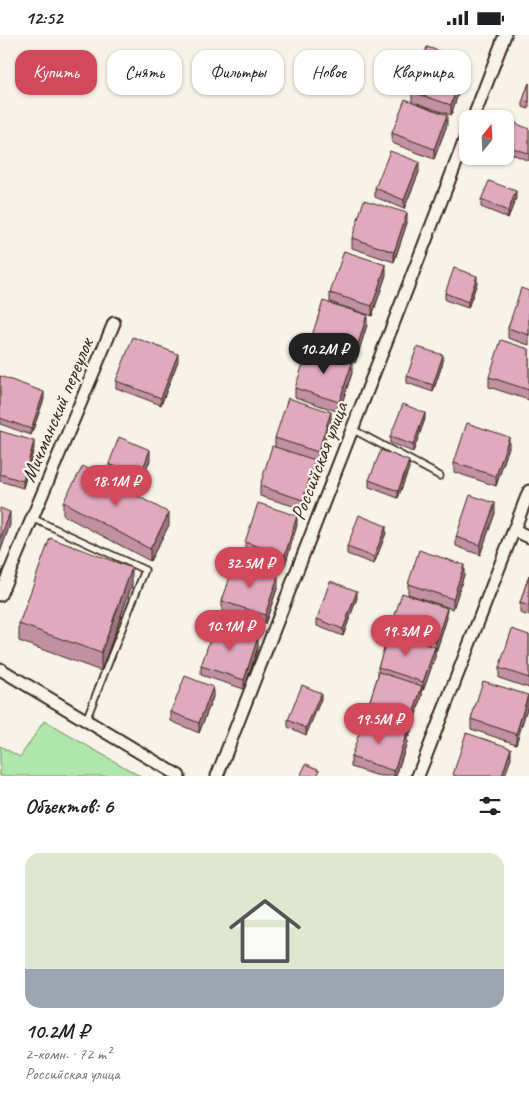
<!DOCTYPE html>
<html lang="ru">
<head>
<meta charset="utf-8">
<style>
  body { margin:0; font-family:Caveat,sans-serif; background:#f6f6f6; color:#202124; height:100vh; display:flex; flex-direction:column; font-size:19px; white-space:nowrap }
  * { box-sizing:border-box; margin:0 }
  p { font-size:16px; color:#757577 }
  .icon { flex:none; width:28px; height:28px; fill:none; stroke:currentColor; stroke-width:2; stroke-linecap:round; stroke-linejoin:round }
  .map { position:relative; height:741px; overflow:hidden }
  .details { display:flex; flex-direction:column; background:#fff; flex:1 }
  .details>* { flex:none }
  .top-card { position:absolute; left:15px; top:15px; width:500px; height:45px; display:flex; gap:10px }
  .needle { width:32px; rotate:18deg }
  .controls { position:absolute; left:459px; top:75px; display:grid; gap:10px }
  .controls a { display:grid; place-items:center; width:55px; height:55px; border-radius:10px; background:#fff; box-shadow:0 1px 4px #0004; font-size:25px }
  .price { position:absolute; translate:-50% -42px; padding:0 11px; border-radius:18px; background:#d1495b; color:#fff; font-size:16px; line-height:32px; filter:drop-shadow(0 1px 2px #0008) }
  .price::after { content:''; position:absolute; left:50%; top:30px; width:15px; height:11px; margin-left:-8px; background:inherit; clip-path:polygon(0 0,100% 0,50% 100%) }
  .price.current { background:#222; color:#fff }
  ul { padding:0; list-style:none }
  li { display:grid; align-content:center; gap:10px; height:265px; padding:0 25px }
  li span { display:grid; place-items:center; height:155px; border-radius:15px; color:#555 }
  li>.icon { margin-inline-start:auto }
  span .icon { width:90px; height:90px; fill:#fffc; stroke-width:1 }
  li b { font-size:21px }
  h2 { display:flex; justify-content:space-between; align-items:center; height:60px; padding:0 25px; font-size:21px }
  .pill { padding:0 18px; border-radius:15px; background:#fff; box-shadow:0 1px 4px #0004; font-size:18px; line-height:45px }
  .pill.current { background:#d1495b; color:#fff }
  .status { display:flex; justify-content:space-between; align-items:center; height:35px; padding:0 25px; background:#fff; direction:ltr }
  .status svg { height:14px; fill:currentColor }
  .map>svg:first-child { display:block }
</style>
</head>
<body>
<div class="status"><b>12:52</b><svg viewBox="0 0 49 12"><path d="M0 12V9h3v3zM5 12V6h3v6zM10 12V3h3v9zM15 12V0h3v12zM26 1h20v11H26zM47 4h2v5h-2z"/></svg></div>
<div class="map">
<svg width="529" height="741" viewBox="0 0 529 741">
  <rect width="100%" height="100%" fill="#f7f3e8"/>
  <filter id="ink" filterUnits="userSpaceOnUse"><feTurbulence type="fractalNoise" baseFrequency=".02" numOctaves="2"/><feDisplacementMap in="SourceGraphic" scale="10" xChannelSelector="R" yChannelSelector="G"/><feConvolveMatrix kernelMatrix="1 2 1 2 8 2 1 2 1" color-interpolation-filters="sRGB"/></filter>
  <g filter="url(#ink)">
    <path fill="#aee6ab" stroke="#748864" d="M44,686L140,741H0V711L20,722Z"/>
    <g fill="none" stroke-linecap="round" stroke-linejoin="round">
      <defs>
        <path id="service" d="M352,394L440,441
          M32,483L145,535L86,685"/>
        <path id="minor" d="M473,84L505,0
          M514,495L529,502
          M0,560L114,288
          M0,634L179,741
          M217,741L468,97
          M418,741L529,456"/>
      </defs>
      <use href="#service" stroke="#3b2a1e" stroke-width="9"/>
      <use href="#minor" stroke="#3b2a1e" stroke-width="15"/>
      <use href="#service" stroke="#f7f3e8" stroke-width="5.5"/>
      <use href="#minor" stroke="#f7f3e8" stroke-width="11"/>
    </g>
    <path fill="#c191a3" stroke="#3b2a1e" d="M466,35L451,80L417,68L447,90L434,124L392,108V98L412,66V57Z
      M529,48V74L523,72V65Z
      M529,94V126L505,116V108Z
      M419,137L404,174L375,162V153Z
      M516,163L508,183L481,172V165Z
      M407,188L394,227L352,213V203Z
      M386,240L372,281L330,267V258Z
      M477,248L468,273L445,265V258Z
      M529,256V310L508,303V293Z
      M367,290L355,328L311,314V304Z
      M529,314V365L489,352V342Z
      M178,326L161,370L116,353V346Z
      M443,327L433,357L407,348V341Z
      M352,338L339,377L295,362V353Z
      M0,341L44,364L31,400L0,389Z
      M425,384L413,417L390,408V402Z
      M331,387L318,426H315V435L303,474L260,461V451L275,412V403Z
      M0,396L34,413L23,453L0,446Z
      M509,412L496,451L454,437V428Z
      M150,425L140,451L109,439V429Z
      M409,433L398,463L369,452V445Z
      M63,467L169,490L150,526L63,480Z
      M495,478L480,520L456,511V502Z
      M297,490L285,530L245,517V507Z
      M386,498L374,529L347,519V512Z
      M464,540L453,574L408,559V549Z
      M529,540V581L520,578V568Z
      M132,550L101,636L19,606V589Z
      M278,551L265,589L222,576V566Z
      M357,563L343,601L317,591V584Z
      M447,583L436,617L435,616V622L423,656H422V661L409,702L407,701V707L396,741H379L351,732V722L366,684V678L378,641V632L391,598V592Z
      M529,600V653L499,643V633Z
      M258,612L244,654L201,640V631Z
      M213,662L199,698L171,686V677Z
      M321,664L306,700L288,692V685Z
      M528,670L516,709L471,694V684Z"/>
    <path fill="#9d7685" stroke="#3b2a1e" d="M466,25V35L451,80V70Z
      M447,80V90L434,124V114Z
      M419,127V137L404,174V165Z
      M516,156V163L508,183V176Z
      M407,178V188L394,227V217Z
      M386,230V240L372,281V271Z
      M477,241V248L468,273V267Z
      M367,280V290L355,328V319Z
      M178,319V326L161,370V363Z
      M443,320V327L433,357V350Z
      M352,328V338L339,377V367Z
      M44,357V364L31,400V394Z
      M331,377V387L318,426V417Z
      M425,378V384L413,417V410Z
      M509,402V412L496,451V441Z
      M34,406V413L23,453V446Z
      M150,415V425L140,451V441Z
      M315,425V435L303,474V465Z
      M409,426V433L398,463V456Z
      M495,468V478L480,520V510Z
      M10,477V490L0,518V505Z
      M169,478V490L150,526V514Z
      M297,481V490L285,530V520Z
      M386,491V498L374,529V522Z
      M464,530V540L453,574V564Z
      M132,533V550L101,636V618Z
      M278,541V551L265,589V580Z
      M357,556V563L343,601V594Z
      M447,573V583L436,617V607Z
      M258,602V612L244,654V645Z
      M435,612V622L423,656V647Z
      M422,651V661L409,702V692Z
      M213,652V662L199,698V688Z
      M321,658V664L306,700V693Z
      M528,660V670L516,709V699Z
      M407,697V707L396,741H394V736Z
      M511,713V723L505,741H502Z"/>
    <path fill="#e0a9be" stroke="#3b2a1e" d="M427,12L466,25L451,70L412,57Z
      M529,48V67L523,65Z
      M405,64L447,80L434,114L392,98Z
      M513,87L529,94V119L505,110V108Z
      M390,116L419,127L404,165L375,153Z
      M489,146L516,156L508,176L481,165Z
      M364,165L407,178L394,217L352,203Z
      M344,216L386,230L372,271L330,258Z
      M454,233L477,241L468,267L445,258Z
      M521,253L529,256V300L508,293Z
      M323,266L367,280L355,319L311,304Z
      M133,302L178,319L161,363L116,346Z
      M501,305L529,314V355L489,342Z
      M417,312L443,320L433,350L407,341Z
      M308,314L352,328L339,367L295,353Z
      M0,341L44,357L31,394L0,383Z
      M288,363L331,377L318,417L275,403Z
      M403,369L425,378L413,410L390,402Z
      M467,388L509,402L496,441L454,428Z
      M0,396L34,406L23,446L0,439Z
      M119,402L150,415L140,441L109,429Z
      M272,411L315,425L303,465L260,451Z
      M381,415L409,426L398,456L369,445Z
      M83,431L169,478L150,514L63,467Z
      M470,460L495,468L480,510L456,502Z
      M258,468L297,481L285,520L245,507Z
      M0,473L10,477L0,505Z
      M359,480L386,491L374,522L347,512Z
      M50,503L132,533L101,618L19,589Z
      M419,515L464,530L453,564L408,549Z
      M235,527L278,541L265,580L222,566Z
      M529,540V571L520,568Z
      M330,546L357,556L343,594L317,584Z
      M402,558L447,573L436,607L391,592Z
      M215,589L258,602L244,645L201,631Z
      M512,594L529,600V643L499,633Z
      M389,598L435,612L423,647L378,632Z
      M379,637L422,651L409,692L366,678Z
      M185,641L213,652L199,688L171,677Z
      M483,646L528,660L516,699L471,684Z
      M302,650L321,658L306,693L288,685Z
      M364,684L407,697L394,736L351,722Z
      M466,698L511,713L502,741H457L453,740Z
      M306,729L320,735L317,741H300Z"/>
  </g>
  <g text-anchor="middle" stroke-width="4.5" stroke-linejoin="round" paint-order="stroke">
    <g font-size="21" fill="#3b2a1e" stroke="#f7f3e8">
      <text transform="translate(57 375) rotate(-67)" y="7">Мичманский переулок</text>
      <text transform="translate(319 426) rotate(-69)" y="7">Российская улица</text>
    </g>
  </g>
</svg>
<div class="controls">
<a><svg class="needle" viewBox="-14 -14 28 28"><path d="M0-13l5 13h-10z" fill="#e53935"/><path d="M0 13l5-13h-10z" fill="#757577"/></svg></a>
</div>
<b class="price current" style="left:324px;top:340px">10.2M ₽</b>
<b class="price" style="left:116px;top:472px">18.1M ₽</b>
<b class="price" style="left:250px;top:554px">32.5M ₽</b>
<b class="price" style="left:230px;top:617px">10.1M ₽</b>
<b class="price" style="left:406px;top:622px">19.3M ₽</b>
<b class="price" style="left:379px;top:710px">19.5M ₽</b>
<div class="top-card">
<a class="pill current">Купить</a>
<a class="pill">Снять</a>
<a class="pill">Фильтры</a>
<a class="pill">Новое</a>
<a class="pill">Квартира</a>
</div>
</div>
<section class="details">
<h2>Объектов: 6<svg class="icon" aria-label="filters" viewBox="0 0 24 24"><path d="M4 7h16M4 17h16"/><circle cx="9" cy="7" r="2"/><circle cx="15" cy="17" r="2"/></svg></h2>
<ul>
<li><span style="background:linear-gradient(#dfe7d0 75%,#9aa5b1 0)"><svg class="icon" aria-label="home" viewBox="0 0 24 24"><path d="M3 11l9-7 9 7M6 9v11h12V9"/></svg></span><div><b>10.2M ₽</b><p>2-комн. · 72 m²</p><p>Российская улица</p></div></li>
</ul>
</section>
</body>
</html>
